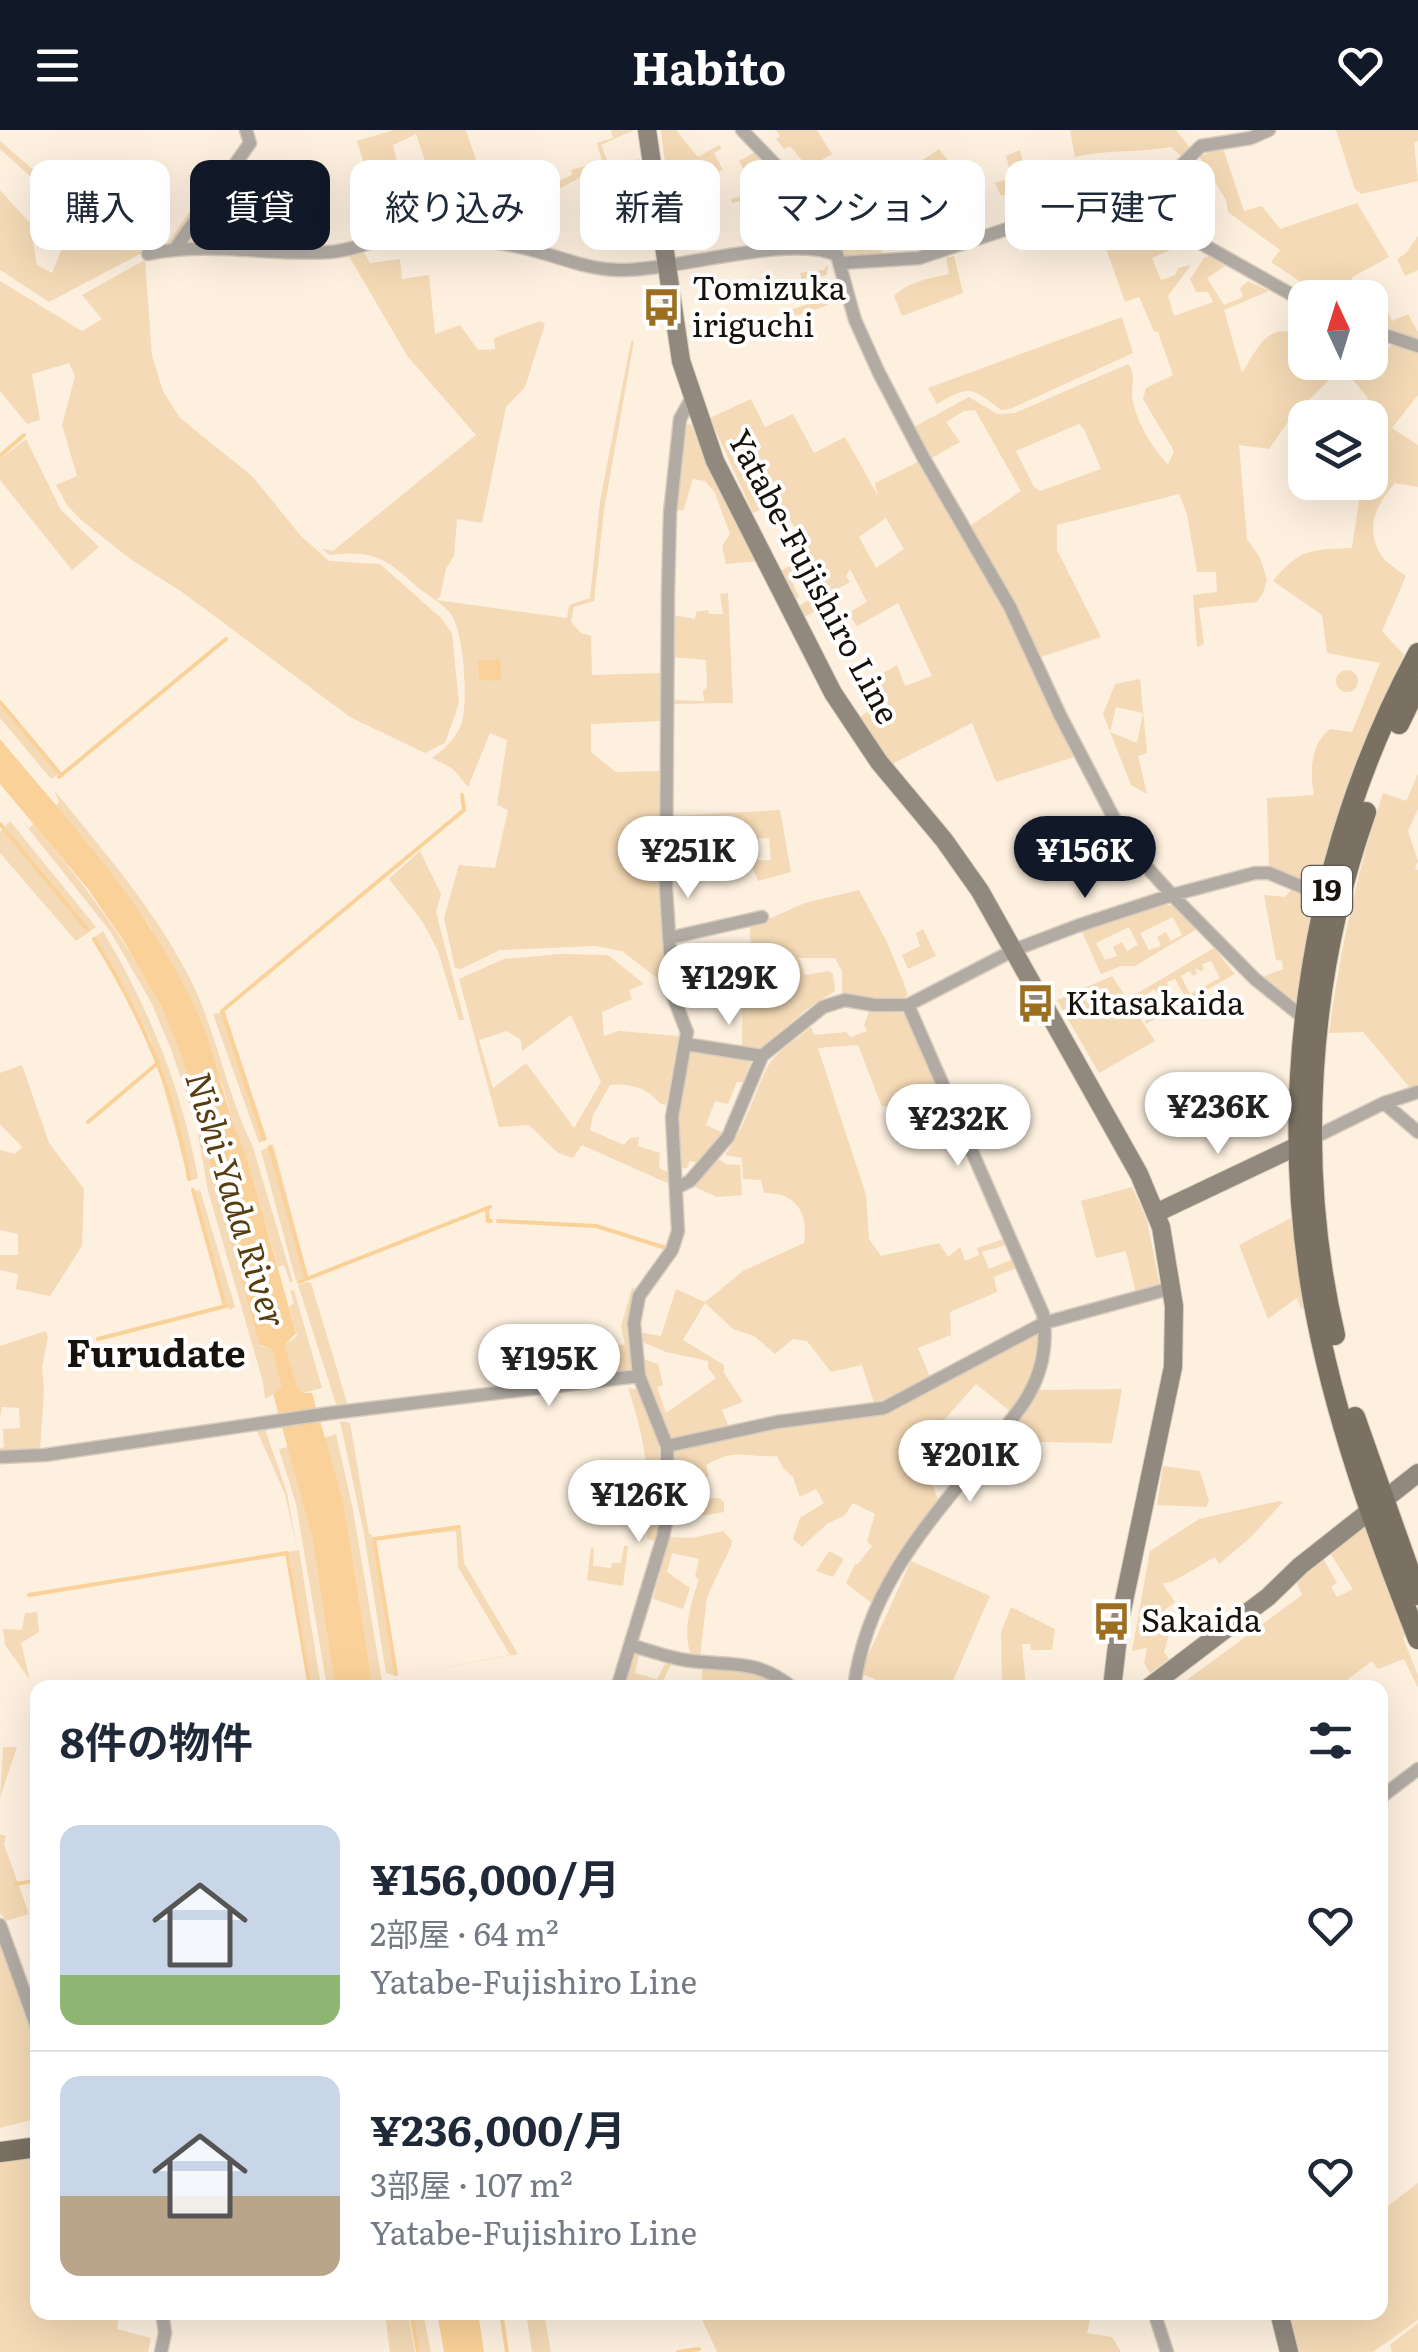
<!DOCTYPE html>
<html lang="ja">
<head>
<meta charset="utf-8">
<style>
  body { margin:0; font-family:Literata,"Noto Sans JP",serif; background:#f2f2f3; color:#1f2937; height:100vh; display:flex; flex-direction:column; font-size:38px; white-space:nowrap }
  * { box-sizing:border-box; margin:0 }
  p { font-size:32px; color:#747a83 }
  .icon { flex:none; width:55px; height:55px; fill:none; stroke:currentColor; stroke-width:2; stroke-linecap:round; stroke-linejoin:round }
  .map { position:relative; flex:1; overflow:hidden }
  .panel { position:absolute; left:30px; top:1550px; width:1358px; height:640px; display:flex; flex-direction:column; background:#fff; border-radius:20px; box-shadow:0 10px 40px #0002 }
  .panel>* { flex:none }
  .guide { position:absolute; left:30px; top:30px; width:1360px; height:90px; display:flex; gap:20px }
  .needle { width:65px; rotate:356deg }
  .fabs { position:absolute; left:1288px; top:150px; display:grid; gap:20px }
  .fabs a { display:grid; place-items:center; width:100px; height:100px; border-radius:20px; background:#fff; box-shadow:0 10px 40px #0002; font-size:50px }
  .price { position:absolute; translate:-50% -85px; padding:0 22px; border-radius:35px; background:#fff; color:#222; font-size:32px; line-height:65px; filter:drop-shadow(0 2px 5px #0008) }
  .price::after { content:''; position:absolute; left:50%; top:60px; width:30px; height:22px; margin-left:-15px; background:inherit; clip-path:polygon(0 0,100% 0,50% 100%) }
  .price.current { background:#111827; color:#fff }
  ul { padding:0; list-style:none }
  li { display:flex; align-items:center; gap:30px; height:250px; padding:0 30px }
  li+li { border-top:2px solid #e0e1e3 }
  li span { display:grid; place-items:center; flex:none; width:280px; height:200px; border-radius:20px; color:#555 }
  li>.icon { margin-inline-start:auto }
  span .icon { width:120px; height:120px; fill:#fffc; stroke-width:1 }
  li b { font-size:42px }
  h2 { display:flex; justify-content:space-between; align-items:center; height:120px; padding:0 30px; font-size:42px }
  .pill { padding:0 35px; border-radius:20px; background:#fff; box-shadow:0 10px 40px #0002; font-size:35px; line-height:90px }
  .pill.current { background:#111827; color:#fff }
  header { display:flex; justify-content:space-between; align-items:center; height:130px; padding:0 30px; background:#111827; color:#fff; font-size:45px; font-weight:700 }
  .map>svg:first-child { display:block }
</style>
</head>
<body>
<header><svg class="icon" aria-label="menu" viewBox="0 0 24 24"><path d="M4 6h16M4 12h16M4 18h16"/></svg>Habito<svg class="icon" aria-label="heart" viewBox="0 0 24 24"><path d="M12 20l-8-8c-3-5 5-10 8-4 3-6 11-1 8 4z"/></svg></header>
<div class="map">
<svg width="1418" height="2222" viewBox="0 0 1418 2222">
  <rect width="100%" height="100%" fill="#fdf0df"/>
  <path fill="#f4dab6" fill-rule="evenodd" d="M394,0H466L491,75L543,58L572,45L571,40L602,31L597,13L613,8L611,0H634L601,15L609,35L639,29L648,85L602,93L585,45L527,76L469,91L464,76L442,81L416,4L393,15L397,32L368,47L357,11Z
    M661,0H676L698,27L719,15L722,18L714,23L723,40L668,57Z
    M776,0H817L832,24L808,38L790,16L784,19L776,9L780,6Z
    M1070,0H1176L1190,18L1182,27L1171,17C1139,23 1107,19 1075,27Z
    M1336,0H1418V11L1414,13L1418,51L1361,64L1355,59Z
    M0,11L100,97L142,119L167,114L191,79L193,83L170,117L142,123L49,172L0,140V60L30,93L37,135L52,143L61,121L89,99L0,19Z
    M1223,18L1244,81L1262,76L1280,99L1357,73L1389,127L1351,148L1363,167H1350L1336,152L1328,167H1323L1271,132L1280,120L1228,82L1226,70L1199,26Z
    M939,19L961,47L953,54L909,71L894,49Z
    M1020,20L1029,56L1001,66L995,53L1012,47L1006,26Z
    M756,22L779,46L775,51L752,55L739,31Z
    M242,35L246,58L279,47L292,91L286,92L281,77H269L268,112L254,115L253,63L222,62L221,85L208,86V113H185Z
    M776,58L777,88L760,92L756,72L750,69L732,73L731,69Z
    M371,59L378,66L394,65L406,101L365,111L351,64Z
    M870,65L888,98L880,128H851L842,123L831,89Z
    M1108,75L1144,87L1185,114L1152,128L1161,150L1175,145L1178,138L1191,135L1168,166L1174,186L1213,172L1208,162H1196L1190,149L1204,128L1209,126L1225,136L1207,148L1224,175L1243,167L1240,158L1248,151L1269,161L1224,180L1242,243C1258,217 1270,186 1305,210V232L1333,233L1340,239L1290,289L1269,319L1239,315L1247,409L1260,428L1267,449L1263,463L1257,472L1199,478L1204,514L1197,517L1193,465L1217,462L1216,442H1197L1187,384L1179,364L1057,395V420L1101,507L1038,528L970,396L1021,361L975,280L964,281L946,292L960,312L928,330L912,298L969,267L997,284L1015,283L1128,234C1136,244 1132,252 1132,264C1134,290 1152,317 1168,335L1174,321L1143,269L1146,258L1173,245L1158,202L1154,201L1139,167L1125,172L1093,82ZM1079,294L1084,299L1101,339L1040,361L1034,357L1016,321Z
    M949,80L958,112L934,119L930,100H924L922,92Z
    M1418,106V140L1405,146L1397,129L1406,123Z
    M363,120L370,133L400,129L402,149L429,145L435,204L460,195L478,220L495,219L494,208L540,191L545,194L525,257L506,277L482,393L457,389L454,426L446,439L440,467L436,470L567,488L569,475L590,468L600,371L631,211H634L604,380L594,471L574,477L571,492L581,503L591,506L592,545L661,543V591L591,594V622L616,642L659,641V760L668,852L657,848L622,821L595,816L500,820L461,839L455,838L444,788L459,735L495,738L508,680L497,675L507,610L490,603L468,657L453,639L432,628C445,619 457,607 462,592C468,571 464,502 451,484C443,474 430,467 420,459C387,430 376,419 330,425L322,419L333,421L476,305L408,227L347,123Z
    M954,126L963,163L902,186L894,166C908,152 930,148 949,144L946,128Z
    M145,130L152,226L163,261L180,288L252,346L301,406L329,431L380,434L441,488L452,503L459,573L445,613L425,623L350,587L182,462L129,428L80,389L67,375L56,355L77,346L62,295L75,246L69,233L32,244L40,290L27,294L0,261V151L82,201L102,189L82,165Z
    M826,136H828L827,145L819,147L828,175L796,186L791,180L810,173L809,150H802L800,143L824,140Z
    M1378,162L1392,191L1408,184L1418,202V210L1384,196L1381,188L1370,181L1369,168Z
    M1122,187L1133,223L1010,279L1001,280C971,257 970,255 937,274L928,258Z
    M1395,213L1408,220H1418V265L1392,298L1418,315V357L1395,353C1377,374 1364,397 1381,425C1386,433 1398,440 1406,446L1382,501L1404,525C1367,598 1338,679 1318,758L1269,739L1267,668L1314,665C1310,643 1310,614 1330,599L1352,602L1380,533L1327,523L1322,485L1273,451C1300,418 1311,420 1352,418L1359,371L1356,353L1370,352V288L1358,287L1368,268L1348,244Z
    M751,269L765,297L793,284L814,323L845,307L878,366L875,353L920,331L1007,478L1077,626L996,652L972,593L890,635L856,590L880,573L871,550L897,535L905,556L932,546L898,473L857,496L848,483L867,472L850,439L846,446L850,452L816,471L820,479L802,488L796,478L837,452L825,458L808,432L788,443L799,467L792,471L778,442L811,425L784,379L770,384L766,377L753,383L710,288ZM886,388L904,419L876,438L859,407Z
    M691,294L727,373L761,431L726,434L722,416L730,404L715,363L705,351L693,349L683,381L675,379L686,295Z
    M26,309L61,380L99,417L72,440L0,350V329Z
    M728,463L733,573L673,574L672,570L704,571L703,561L707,557L706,530L672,527V485L695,489L696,482L708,480L709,484H723L720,464Z
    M1336 551a11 11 0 1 1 22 0a11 11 0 1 1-22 0Z
    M1140,549L1147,623L1138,626L1147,664L1131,655L1103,584L1115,554ZM1116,577L1143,583L1137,613L1110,602Z
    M0,575L59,644L51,649L0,588Z
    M1418,644V679L1408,701L1418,731L1415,739L1418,740V957L1410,958L1363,902L1329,903C1340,820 1357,742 1383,663L1406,671Z
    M54,660C105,723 160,785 195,859C218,910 228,967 253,1017L293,1152H290L284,1135L278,1137L246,1024L235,1001L223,956L151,798L56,676L59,672Z
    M780,680L791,742L758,751L753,739L742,731L771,730L769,708L743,709L740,699L723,703L719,693L704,697L710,727L741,717L738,729L724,734C714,757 693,751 671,751V686Z
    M20,688L29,698L34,694C116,793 197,903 210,1035L261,1216L272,1220L283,1258L265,1269L263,1252L208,1061L196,993L171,919L151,872L110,801Z
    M10,691L96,797L76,811L0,723V702Z
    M420,721L441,764L436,782L464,890H459L438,821L422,791L389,749Z
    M859,760L888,814L908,864L905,868L888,872L842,863V841L835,828H799L805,845L829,841L833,844L835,861L807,879L760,919L742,916L743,853L752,845L750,797L805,773Z
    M1291,760L1316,768L1296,878L1260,848L1283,839L1282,831L1276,830L1264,765L1285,767Z
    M1165,775H1172L1197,799L1135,836H1121L1101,844L1082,802ZM1173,787L1182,805L1171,811L1166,802L1157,807L1161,816L1149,820L1140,803ZM1129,797L1138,815L1127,821L1122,812L1113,817L1117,826L1105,830L1096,813Z
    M923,799L936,826L908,839L902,825L920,816L916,803Z
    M103,801C149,878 182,959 198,1048L189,1051L151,910L131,870L93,808Z
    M1214,818L1235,844L1146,894L1145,891L1150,888L1136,864ZM1211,831L1220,848L1190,864L1181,846L1190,841L1193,846L1197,843L1195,838L1201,841L1204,839L1202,834ZM1175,849L1185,866L1155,882L1151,875L1147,877L1143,868L1154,859L1158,864L1162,861L1159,856L1165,860L1169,858L1167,852Z
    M560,824L608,825L644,854L629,860L632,869L602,882L604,906L619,901L679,906L666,975L659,973C649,958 628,953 610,955L593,985L590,1000L624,1015L630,1008L639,1007L638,1016L660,1023L659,1038L671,1044L672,1055L582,1015L573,1028L558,1023L529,995L499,997L459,849L504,829ZM571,885L601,952L574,998L526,933L493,958L479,910L507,901L521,910L522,921Z
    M1112,846L1155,911L1099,943L1057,870Z
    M869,881L907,883L940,961L882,977L858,915L818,918L866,1065L869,1109L881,1126L939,1113L948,1127L960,1117L965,1131L979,1125L977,1118L1004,1109L1018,1137L994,1147L997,1162L950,1182L951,1205L918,1218L930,1247L909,1260L874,1273L862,1235L831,1242L807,1211L793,1209L775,1224L754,1206L733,1199L705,1173L683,1210L724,1235V1243L743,1272L722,1280L729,1298L670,1311L644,1246L641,1228L658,1234L663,1255L657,1257L666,1283L716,1248L708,1238V1231L666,1222L642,1212L639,1202L661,1206L676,1159L705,1172L743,1141L804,1113C809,1082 795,1062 764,1063L761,1050L743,1049L742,1028L725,1025C745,998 752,969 766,940C774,922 797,910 811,897L814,905L846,902L851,907L867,901L864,895ZM1006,1115L1011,1130L989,1139L982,1122Z
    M225,882L267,1009L259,1013L213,884Z
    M690,918L752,927L743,952H737L728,974L715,971L706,995L723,1003L698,1033L690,1031L687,1038H679L677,986Z
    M22,935L49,1013L84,1059L82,1116L50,1166L16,1159L18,1144L0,1140V1125H18V1104L0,1100V1020L15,1024L22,1017L0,994V943Z
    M273,1014L308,1146L296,1151L261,1021Z
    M717,1028L726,1034L740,1035L742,1065L717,1067L695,1057Z
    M1132,1057L1147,1090L1160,1157L1136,1164L1126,1121L1096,1128L1081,1071Z
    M200,1060L235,1177L230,1180L224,1173L192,1061Z
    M1291,1088L1303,1178L1301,1179L1297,1168L1268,1189L1239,1115Z
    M307,1152L311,1153L348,1276L337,1277L298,1155Z
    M632,1158L639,1159L633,1240L610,1247V1214L625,1215L621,1196Z
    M294,1160L322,1258L303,1263L297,1258L285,1215L297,1206L289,1177L294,1173L290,1161Z
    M46,1201L48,1208L42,1237L44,1260L40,1321L0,1322V1318L4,1317L3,1299L20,1298L19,1278L2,1277L0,1288V1216Z
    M1037,1203L1040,1206L1034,1247L1011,1282L976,1254L918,1319L940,1375L891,1437L876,1472H870L846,1453L855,1434H858L872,1416L867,1411L875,1384L853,1373L844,1386L828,1393L802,1417L793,1409L800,1388L824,1373L816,1359L800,1367L793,1347L783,1338L777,1326C746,1328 737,1317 706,1335L709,1347L693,1349V1370L719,1368L724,1372V1382L672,1391V1322L780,1297L840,1286L895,1281L995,1223Z
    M628,1258L640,1260L659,1310L658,1412L647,1409C650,1349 647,1315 628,1258Z
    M1122,1259L1112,1313L1022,1312L1011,1318L996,1314L1036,1260Z
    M340,1291L350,1293L369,1404L372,1405L395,1546L386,1543L364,1404Z
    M265,1299L287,1363L297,1418L285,1364L257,1301Z
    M336,1304L353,1380L383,1557H373L344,1374L324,1308Z
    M288,1317L312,1407L335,1557H327L296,1374L279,1319Z
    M1163,1336L1200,1341L1209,1371L1206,1377L1157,1375Z
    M1279,1371L1283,1372L1250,1408L1219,1434L1215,1427L1172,1452L1162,1453L1175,1472L1151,1491L1170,1501L1164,1522L1169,1529L1150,1543L1144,1533L1147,1518L1132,1521L1150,1421L1199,1389Z
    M1363,1397L1366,1399L1405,1505L1403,1508L1418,1546V1558L1404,1529L1378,1539L1372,1531L1338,1557L1176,1558L1302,1465L1295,1449L1323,1428L1337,1453L1331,1457L1337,1467L1353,1459L1330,1423Z
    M461,1399L464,1433L518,1524L398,1546L510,1525L458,1437L456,1401L377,1410Z
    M723,1401L732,1411L731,1416L707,1467L700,1527L691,1526C682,1500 691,1474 699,1449L695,1447L699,1429L672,1423L667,1442L690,1458L683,1479L653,1469L669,1407L692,1408Z
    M624,1416H628L623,1456L587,1450L591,1417L594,1418L593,1436L611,1438L612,1433H621Z
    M299,1420L321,1557H311L289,1422Z
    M829,1421L844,1429L833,1447L816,1441Z
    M911,1431L990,1466L950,1557H893L860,1543Z
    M1011,1477L1055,1499L1052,1520H1031L1030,1514H1022L1026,1557H1002L1001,1502Z
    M37,1482L39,1502L21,1513L30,1550L5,1515L3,1499L22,1500L25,1483Z
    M635,1521L673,1531L660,1557L622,1558L630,1524ZM639,1525L667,1530L657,1549L635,1543Z
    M703,1537L756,1541L784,1558H701Z
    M3,1617H17L0,1668Z
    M0,1704L6,1706L4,1714L29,1784L6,1791L0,1783Z
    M0,1809L38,1919L35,1989L0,1998Z
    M16,2029L33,2030L36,2046L31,2048L38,2079V2182L119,2183L117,2199L151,2208L148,2222H0V2032Z
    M1418,2053V2190L1373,2222H1296L1286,2183L1380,2182V2082Z
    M385,2183H408L415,2222H390Z
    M413,2183H423L431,2222H419Z
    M526,2183H544L551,2222H532Z
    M699,2183H1086L1091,2186L1087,2203L1112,2207L1121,2222H717Z
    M1418,2193V2222H1392L1390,2215Z"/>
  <path fill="#fad299" d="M500,529L501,551L479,550L478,531Z
    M0,609C74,698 157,785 202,894C219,936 226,983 246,1024L296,1203L285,1215L297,1257L303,1263H312L344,1374L373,1557H335L312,1407L273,1264L282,1257L272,1220L259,1214L210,1035L207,1006L181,923L163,880L125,813L88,759L0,654Z
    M437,2183H478L484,2222H444Z"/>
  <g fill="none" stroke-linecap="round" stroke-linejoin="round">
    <path stroke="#fad299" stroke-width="4" d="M0,326L24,305
      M0,572L61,645
      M59,647L226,509
      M0,694L87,799
      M94,809C142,887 174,958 189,1049
      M88,992L159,932
      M264,1009L222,881L464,680L462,665
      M270,1017L306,1147
      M193,1060L225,1176
      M487,1078L488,1091H491
      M498,1091L596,1096L666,1118
      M299,1152L490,1077
      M98,1209L226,1176
      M29,1465L287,1423L310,1558
      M396,1544L374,1409L459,1397
      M399,1555V1558
      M16,1754L38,1750
      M411,2182L418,2222
      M501,2182L507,2222
      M678,2222L699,2219"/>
    <defs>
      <path id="street" d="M742,0L823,84L837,125
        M1117,71L1163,53L1201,16L1251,8L1269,0
        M175,119L250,13L246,0
        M148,124C210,111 269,126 330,122C362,120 394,100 426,103C454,105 497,112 524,118C556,125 586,140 620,140C675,141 793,103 837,125L855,190L879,243L923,327L1010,477L1060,585L1116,692L1145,735L1172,765L1255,849L1305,889
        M840,133L919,128L1086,73L1117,71L1156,88L1305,172
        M1370,200L1418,216
        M669,808L762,787
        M672,851H711
        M685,914L762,926
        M1384,973L1418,1002
        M1313,1008L1384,973L1418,962
        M676,1058L690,1051L728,1007L762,926L823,877L845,870L874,875H908L1014,820L1077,796L1172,765L1255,743H1269L1326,767
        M667,1316L777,1292L884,1278L1044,1193L1172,1158
        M0,1327L45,1325L331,1283L639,1246
        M630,1515C648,1520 667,1527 685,1530C730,1537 755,1527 793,1558
        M617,1558L663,1407L668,1382L667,1316L639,1246L634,1193L639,1166L672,1120L678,1101L672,987L687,902L673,866L666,758L668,461L670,383L680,289L691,269
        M854,1558C869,1438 956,1367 1023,1274C1041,1247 1048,1216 1043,1184L908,875
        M1380,1668L1418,1639
        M0,1795L38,1900
        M1154,2182L1167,2222
        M161,2222L165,2203L162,2182"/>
      <path id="secondary" d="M647,0L681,231L715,331L833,563L879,632L944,710L980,761L1139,1044L1161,1097L1174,1176L1173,1237L1120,1490L1112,1558
        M1156,1083L1308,1011
        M1148,1558L1268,1467L1300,1436L1418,1343
        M1279,2182L1289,2222"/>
      <path id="primary" d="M1418,523C1313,717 1275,952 1313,1170C1334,1286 1375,1400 1418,1509
        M1399,594L1418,555
        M1335,1205C1295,1035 1308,847 1366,682
        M1355,1287L1418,1465
        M0,2022L38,2017"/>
    </defs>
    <use href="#street" stroke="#d8ccbd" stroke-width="15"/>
    <use href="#secondary" stroke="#d8ccbd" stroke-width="20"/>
    <use href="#primary" stroke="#d8ccbd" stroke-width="22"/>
    <use href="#street" stroke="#b1aba4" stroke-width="12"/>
    <use href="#secondary" stroke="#91897e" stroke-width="18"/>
    <use href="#primary" stroke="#7a7163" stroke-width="20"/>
  </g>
  <defs>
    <symbol id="bus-bare" viewBox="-9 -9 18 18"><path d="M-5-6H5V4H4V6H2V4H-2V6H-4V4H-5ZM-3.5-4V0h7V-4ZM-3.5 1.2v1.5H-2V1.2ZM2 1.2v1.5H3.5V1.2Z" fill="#9c6e1f" stroke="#fff" stroke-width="2.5" paint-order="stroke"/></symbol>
  </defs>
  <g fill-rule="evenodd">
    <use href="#bus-bare" x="634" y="150" width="55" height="55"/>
    <use href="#bus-bare" x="1008" y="846" width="55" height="55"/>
    <use href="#bus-bare" x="1084" y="1464" width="55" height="55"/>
  </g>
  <g text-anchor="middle" stroke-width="8" stroke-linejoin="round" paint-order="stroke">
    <rect fill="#fff" stroke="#5d5955" stroke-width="2.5" x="1302" y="736" width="50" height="50" rx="8"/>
    <g font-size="30" font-weight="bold" fill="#17120c">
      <text x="1327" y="771">19</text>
    </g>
    <g font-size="32" fill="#17120c" stroke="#fff" text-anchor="start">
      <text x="692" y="170">Tomizuka<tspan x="692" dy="37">iriguchi</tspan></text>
      <text x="1065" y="885">Kitasakaida</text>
      <text x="1141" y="1502">Sakaida</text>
    </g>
    <g font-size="32" fill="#17120c" stroke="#fff">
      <text transform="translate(813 447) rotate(62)" y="11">Yatabe-Fujishiro Line</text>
    </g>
    <g font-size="35" font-style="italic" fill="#573d10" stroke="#fff">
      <text transform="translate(235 1070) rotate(73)" y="12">Nishi-Yada River</text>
    </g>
    <g font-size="38" font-weight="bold" fill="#17120c" stroke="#fff">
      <text x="156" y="1237">Furudate</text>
    </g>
  </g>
</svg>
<div class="fabs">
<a><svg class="needle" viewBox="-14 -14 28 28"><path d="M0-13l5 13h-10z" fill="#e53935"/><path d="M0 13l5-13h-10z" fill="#747a83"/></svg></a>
<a><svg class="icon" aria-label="layers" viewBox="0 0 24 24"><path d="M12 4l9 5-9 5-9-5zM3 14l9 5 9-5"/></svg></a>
</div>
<b class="price" style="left:688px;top:771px">¥251K</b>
<b class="price current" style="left:1085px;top:771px">¥156K</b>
<b class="price" style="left:729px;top:898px">¥129K</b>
<b class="price" style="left:1218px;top:1027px">¥236K</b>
<b class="price" style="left:958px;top:1039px">¥232K</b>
<b class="price" style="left:549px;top:1279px">¥195K</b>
<b class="price" style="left:970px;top:1375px">¥201K</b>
<b class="price" style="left:639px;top:1415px">¥126K</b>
<div class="guide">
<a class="pill">購入</a>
<a class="pill current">賃貸</a>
<a class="pill">絞り込み</a>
<a class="pill">新着</a>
<a class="pill">マンション</a>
<a class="pill">一戸建て</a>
</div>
<section class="panel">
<h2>8件の物件<svg class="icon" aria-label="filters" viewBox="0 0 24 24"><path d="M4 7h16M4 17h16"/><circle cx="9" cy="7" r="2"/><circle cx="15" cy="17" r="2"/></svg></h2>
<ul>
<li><span style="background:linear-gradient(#c9d6e8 75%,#8fb573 0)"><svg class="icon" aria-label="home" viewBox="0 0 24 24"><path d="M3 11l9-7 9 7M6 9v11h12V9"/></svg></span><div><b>¥156,000/月</b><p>2部屋 · 64 m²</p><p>Yatabe-Fujishiro Line</p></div><svg class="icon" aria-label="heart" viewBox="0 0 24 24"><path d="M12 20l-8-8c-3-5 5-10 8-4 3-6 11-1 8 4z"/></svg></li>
<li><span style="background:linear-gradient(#c9d6e8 60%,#b9a48a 0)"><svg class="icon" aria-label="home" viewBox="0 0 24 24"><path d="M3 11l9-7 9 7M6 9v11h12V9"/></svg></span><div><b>¥236,000/月</b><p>3部屋 · 107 m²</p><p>Yatabe-Fujishiro Line</p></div><svg class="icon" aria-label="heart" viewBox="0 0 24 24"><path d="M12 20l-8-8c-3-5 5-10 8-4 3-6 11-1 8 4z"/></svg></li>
</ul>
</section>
</div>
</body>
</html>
